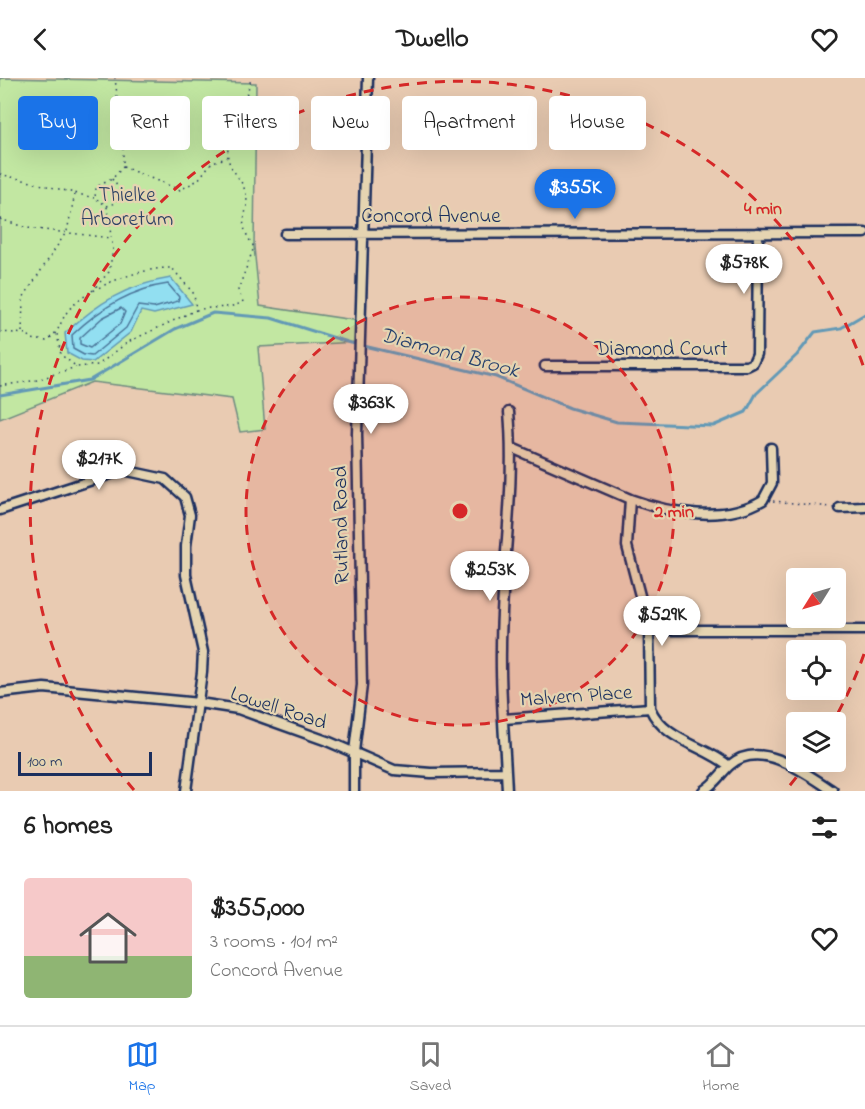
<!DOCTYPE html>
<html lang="en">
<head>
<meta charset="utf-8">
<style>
  body { margin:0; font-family:"Indie Flower",sans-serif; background:#f6f6f6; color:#222; height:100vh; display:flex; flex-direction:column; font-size:22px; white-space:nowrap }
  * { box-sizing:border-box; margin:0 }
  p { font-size:20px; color:#767676 }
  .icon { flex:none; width:33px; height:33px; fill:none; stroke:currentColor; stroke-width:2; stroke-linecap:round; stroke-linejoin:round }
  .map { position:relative; height:713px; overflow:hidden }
  .drawer { display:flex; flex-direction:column; background:#fff; flex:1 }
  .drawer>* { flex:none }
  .top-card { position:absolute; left:18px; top:18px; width:830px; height:54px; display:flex; gap:12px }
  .needle { width:39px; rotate:233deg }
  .tools { position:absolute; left:786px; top:490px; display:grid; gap:12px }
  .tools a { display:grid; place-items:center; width:60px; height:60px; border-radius:6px; background:#fff; box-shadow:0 6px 24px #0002; font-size:30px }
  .scale { position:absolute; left:18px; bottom:15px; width:134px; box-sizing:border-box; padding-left:6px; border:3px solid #1b2f5e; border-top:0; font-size:16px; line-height:21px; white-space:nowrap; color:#1b2f5e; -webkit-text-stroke:4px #e5d4b1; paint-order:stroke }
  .price { position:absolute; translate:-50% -51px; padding:0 14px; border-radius:21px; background:#fff; color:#222; font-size:20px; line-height:39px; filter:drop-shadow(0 2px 3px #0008) }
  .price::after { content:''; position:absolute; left:50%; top:36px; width:18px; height:14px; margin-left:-9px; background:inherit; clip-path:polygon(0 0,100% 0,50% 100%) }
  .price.current { background:#1a73e8; color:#fff }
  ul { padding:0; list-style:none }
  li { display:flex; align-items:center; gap:18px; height:150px; padding:0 24px }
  li span { display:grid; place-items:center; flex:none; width:168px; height:120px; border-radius:6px; color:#555 }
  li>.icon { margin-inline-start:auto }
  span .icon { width:72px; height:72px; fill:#fffc; stroke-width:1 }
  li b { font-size:26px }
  h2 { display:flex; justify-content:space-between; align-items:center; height:72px; padding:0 24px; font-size:26px }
  .tag { padding:0 21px; border-radius:6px; background:#fff; box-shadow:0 6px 24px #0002; font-size:21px; line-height:54px }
  .tag.current { background:#1a73e8; color:#fff }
  header { display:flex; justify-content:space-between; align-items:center; height:78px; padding:0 24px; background:#fff; font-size:27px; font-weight:700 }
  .tabs { display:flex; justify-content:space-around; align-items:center; height:84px; border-top:2px solid #e0e0e0; background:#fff; font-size:16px; color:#767676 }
  .tabs a { display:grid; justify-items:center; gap:3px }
  .tabs .current { color:#1a73e8 }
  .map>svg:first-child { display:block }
</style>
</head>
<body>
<header><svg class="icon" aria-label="back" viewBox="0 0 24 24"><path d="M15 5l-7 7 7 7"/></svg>Dwello<svg class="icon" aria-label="heart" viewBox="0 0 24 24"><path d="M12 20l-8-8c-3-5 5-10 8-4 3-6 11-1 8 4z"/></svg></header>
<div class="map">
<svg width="865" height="713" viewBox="0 0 865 713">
  <rect width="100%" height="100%" fill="#e9cbb2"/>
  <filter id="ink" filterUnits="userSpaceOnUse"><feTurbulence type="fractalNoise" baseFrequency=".0167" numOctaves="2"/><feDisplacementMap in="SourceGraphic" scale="12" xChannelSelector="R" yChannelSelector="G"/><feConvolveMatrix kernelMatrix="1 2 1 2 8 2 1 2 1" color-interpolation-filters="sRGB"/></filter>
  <g filter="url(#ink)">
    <path fill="#c2e7a2" stroke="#6e8b80" stroke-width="1.5" d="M0,0L256,5L254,169L260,228L360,243L359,264L258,269L265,351L240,354L232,321L92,304L0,341Z"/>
    <path fill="#92dff1" stroke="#6299b6" stroke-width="1.5" d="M171,200L192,226L154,236L141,233L131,254L93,284L82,283L67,275L65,255C98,225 126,207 171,200Z"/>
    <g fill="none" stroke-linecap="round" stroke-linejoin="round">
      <path stroke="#4b7599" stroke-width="1.5" d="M168,206L179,219L178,223L154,230L138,228L126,250L92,278L84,277L73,271L72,257C98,232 131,211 168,206Z
        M121,230L125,234L120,246L90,270L80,266V260L102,240Z"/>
      <path stroke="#6299b6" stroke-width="3" d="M0,317L90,302L175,251L213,235L271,240L351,265L496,299L570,330L617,344L713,348L746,334L756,316L797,277L815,254L841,250L865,236"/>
      <defs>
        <path id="street" d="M285,156L865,155
          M545,288H747L753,285L757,276L758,155
          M512,370L630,421C669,435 725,445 763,422L772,405L771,370
          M630,421L627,468L649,552L650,630C664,663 704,667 729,688
          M840,430L865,429
          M0,432L123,392L165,401L185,419L190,437L186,468V497L203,574L202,594L186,713
          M649,552H865
          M0,615L44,610L199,625L238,631L327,663L394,692L431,695L506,694
          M504,641L650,630
          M354,713V674L362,607L357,356L368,0
          M507,713C505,666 500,618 501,571C501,491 516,414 509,334
          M703,713C715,706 720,696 730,687C761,660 807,696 833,713"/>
      </defs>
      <use href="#street" stroke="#1b2f5e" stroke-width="13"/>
      <path stroke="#1b2f5e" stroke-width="1.5" stroke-dasharray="1.5 4.5" stroke-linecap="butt" d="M123,89L180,112L198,102L212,84L227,80
        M0,96L94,120
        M112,101L121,113L116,125L107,128L95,120L96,109L112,101L123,89V67L115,0
        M0,141L27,150L111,160
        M92,213L109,194L113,172L107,129
        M196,232C213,228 228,232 243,224L238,212L254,169C232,137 253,139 245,113C242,101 230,92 228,80C225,59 247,23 251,0
        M0,254L28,256L31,261L46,263C61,253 58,247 67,234C86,209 142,189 172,190L194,216L196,232L128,264L98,287L77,289L61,277L57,256
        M22,254L23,220L67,153L75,116
        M0,308L37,302L76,289
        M773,423L831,429"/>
      <use href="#street" stroke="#e5d4b1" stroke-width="8"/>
    </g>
  </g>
  <circle cx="460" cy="433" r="214" fill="#d62828" fill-opacity=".12"/>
  <g fill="none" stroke="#d62828" stroke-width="3" stroke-dasharray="10 8">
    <circle cx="460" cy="433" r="214"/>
    <path d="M864 576A429 429 0 0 1 833 644M807 685A429 429 0 0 1 786 712M134 712A429 429 0 1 1 864 290"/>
  </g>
  <g text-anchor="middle" stroke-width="4.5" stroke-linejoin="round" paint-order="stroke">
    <g font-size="21" fill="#2c4165" stroke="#e5d4b1">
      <text x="127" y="123">Thielke<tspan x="127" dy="24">Arboretum</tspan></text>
    </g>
    <g font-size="21" fill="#1b2f5e" stroke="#e5d4b1">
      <text x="431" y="144">Concord Avenue</text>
      <text x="661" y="277">Diamond Court</text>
      <text transform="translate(340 447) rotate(-91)" y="7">Rutland Road</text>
      <text transform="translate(576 617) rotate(-4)" y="7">Malvern Place</text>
      <text transform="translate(279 629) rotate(18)" y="7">Lowell Road</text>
    </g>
    <g font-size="22" font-style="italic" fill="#27416d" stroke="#e5d4b1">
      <text transform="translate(450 273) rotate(15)" y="8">Diamond Brook</text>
    </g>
  </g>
  <circle cx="460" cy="433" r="9" fill="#d62828" stroke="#e5d4b1" stroke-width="3"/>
  <g font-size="18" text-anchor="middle" font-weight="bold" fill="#d62828" stroke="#e5d4b1" stroke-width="4.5" stroke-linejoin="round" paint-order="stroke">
    <text x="763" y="136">4 min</text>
    <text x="674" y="439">2 min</text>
  </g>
</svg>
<div class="tools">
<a><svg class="needle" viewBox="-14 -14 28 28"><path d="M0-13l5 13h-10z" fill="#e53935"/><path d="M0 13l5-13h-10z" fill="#767676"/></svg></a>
<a><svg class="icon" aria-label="locate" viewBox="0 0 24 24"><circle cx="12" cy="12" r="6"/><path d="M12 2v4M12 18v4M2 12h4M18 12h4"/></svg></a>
<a><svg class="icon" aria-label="layers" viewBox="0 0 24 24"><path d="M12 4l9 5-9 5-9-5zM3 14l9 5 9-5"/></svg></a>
</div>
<div class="scale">100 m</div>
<b class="price current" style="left:575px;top:142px">$355K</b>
<b class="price" style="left:744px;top:217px">$578K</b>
<b class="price" style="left:371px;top:357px">$363K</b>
<b class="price" style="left:99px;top:413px">$217K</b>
<b class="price" style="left:490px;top:524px">$253K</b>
<b class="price" style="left:662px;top:569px">$529K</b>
<div class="top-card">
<a class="tag current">Buy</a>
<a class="tag">Rent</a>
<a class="tag">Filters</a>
<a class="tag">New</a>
<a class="tag">Apartment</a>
<a class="tag">House</a>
</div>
</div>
<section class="drawer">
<h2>6 homes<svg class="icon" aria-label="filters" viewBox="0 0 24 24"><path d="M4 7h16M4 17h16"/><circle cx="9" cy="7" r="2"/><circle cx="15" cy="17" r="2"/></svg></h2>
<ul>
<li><span style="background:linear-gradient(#f6c9c9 65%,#8fb573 0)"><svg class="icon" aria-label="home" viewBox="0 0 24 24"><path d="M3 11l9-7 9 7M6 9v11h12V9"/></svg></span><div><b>$355,000</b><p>3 rooms · 101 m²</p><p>Concord Avenue</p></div><svg class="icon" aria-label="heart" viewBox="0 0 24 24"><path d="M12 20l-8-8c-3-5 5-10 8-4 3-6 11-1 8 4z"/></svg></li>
</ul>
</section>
<nav class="tabs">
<a class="current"><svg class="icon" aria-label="map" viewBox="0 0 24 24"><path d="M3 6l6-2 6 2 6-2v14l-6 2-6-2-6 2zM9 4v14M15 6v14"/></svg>Map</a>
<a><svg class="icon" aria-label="saved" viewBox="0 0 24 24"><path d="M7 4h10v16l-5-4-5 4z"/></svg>Saved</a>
<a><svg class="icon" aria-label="home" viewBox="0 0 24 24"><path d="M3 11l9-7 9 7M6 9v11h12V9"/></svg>Home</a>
</nav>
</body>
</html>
